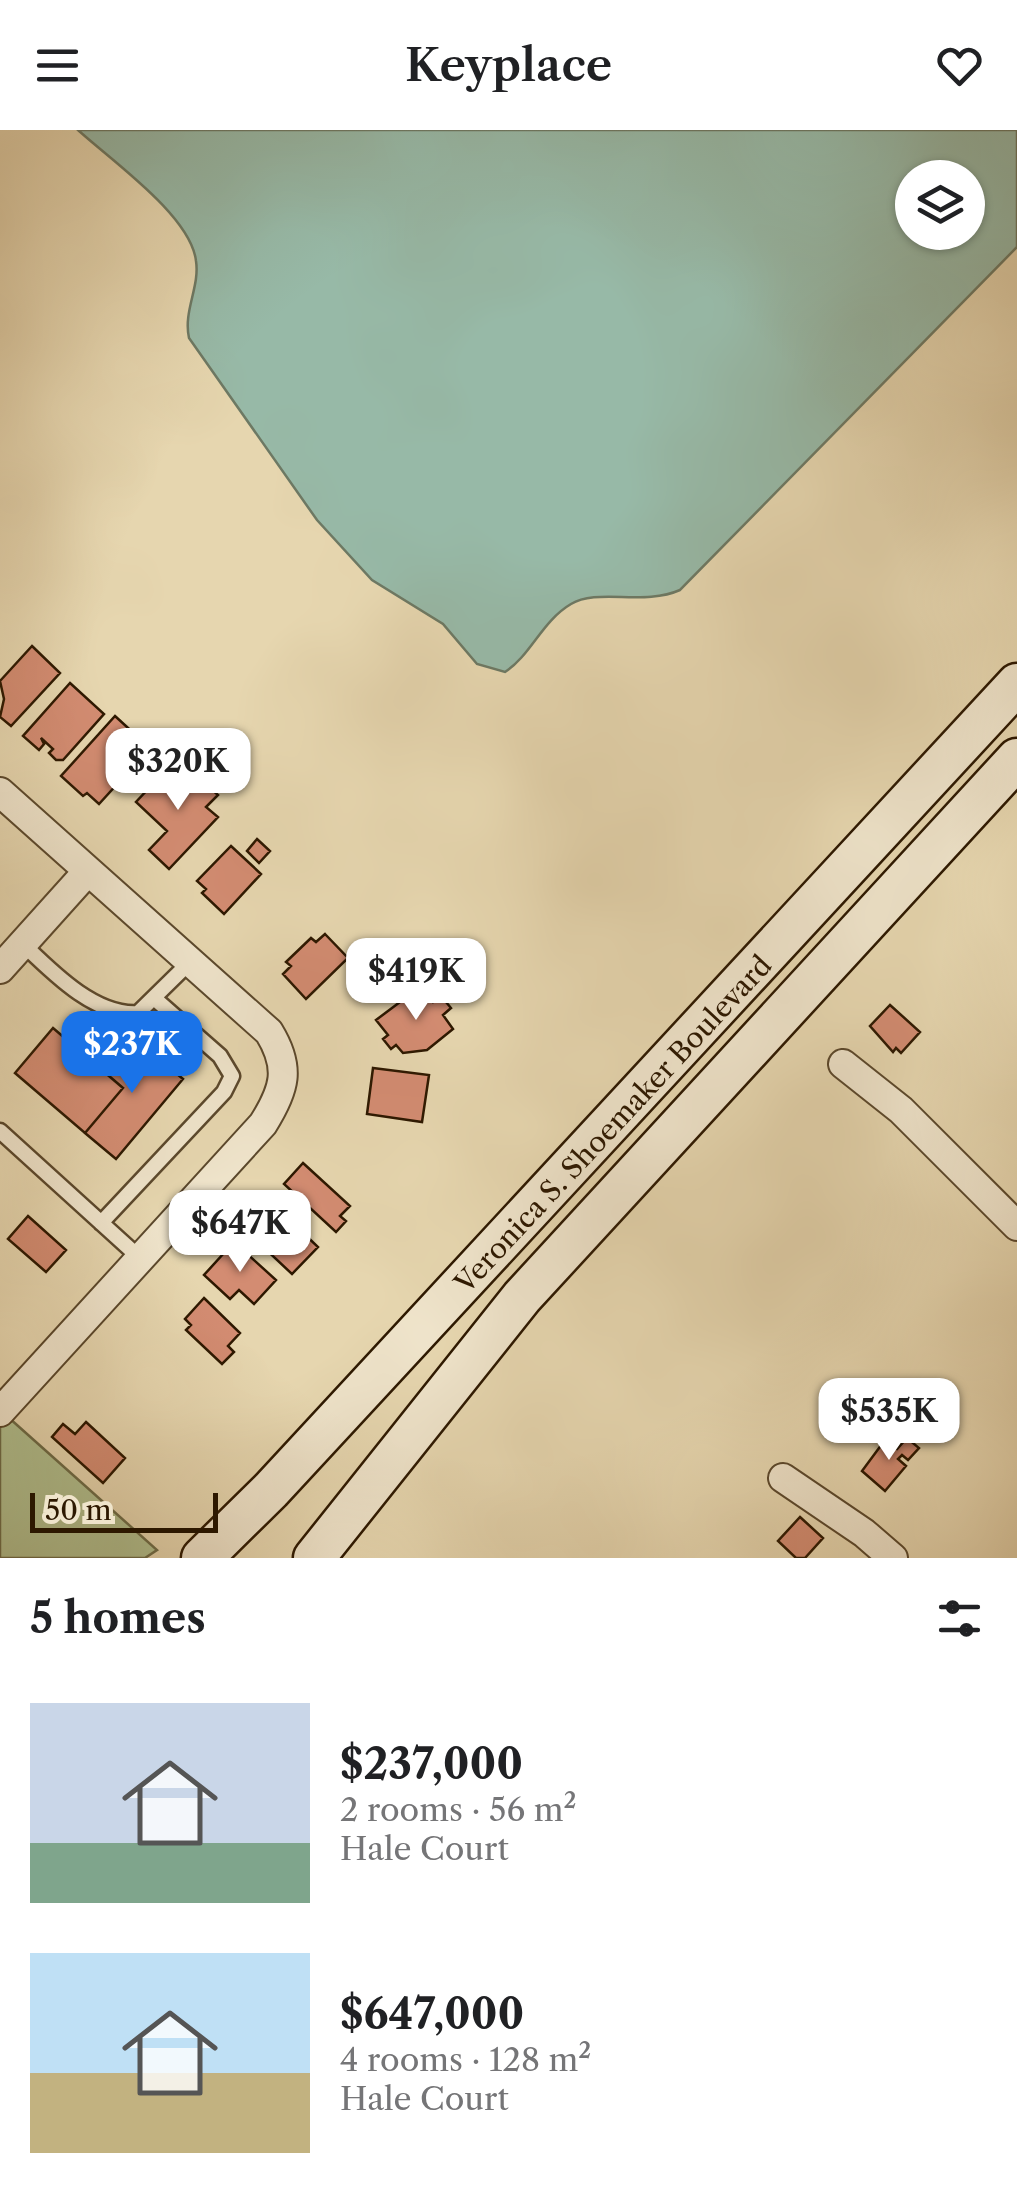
<!DOCTYPE html>
<html lang="en">
<head>
<meta charset="utf-8">
<style>
  body { margin:0; font-family:"Libre Caslon Text",serif; background:#f6f6f6; color:#202124; height:100vh; display:flex; flex-direction:column; font-size:38px; white-space:nowrap }
  * { box-sizing:border-box; margin:0 }
  p { font-size:32px; color:#757577 }
  .icon { flex:none; width:55px; height:55px; fill:none; stroke:currentColor; stroke-width:2; stroke-linecap:round; stroke-linejoin:round }
  .map { position:relative; height:1428px; overflow:hidden }
  .panel { display:flex; flex-direction:column; background:#fff; flex:1 }
  .panel>* { flex:none }
  .tools { position:absolute; left:895px; top:30px; display:grid; gap:20px }
  .tools a { display:grid; place-items:center; width:90px; height:90px; border-radius:50%; background:#fff; box-shadow:0 2px 8px #0004; font-size:50px }
  .scale { position:absolute; left:30px; bottom:25px; width:188px; box-sizing:border-box; padding-left:10px; border:5px solid #2d1800; border-top:0; font-size:28px; line-height:35px; white-space:nowrap; color:#2d1800; -webkit-text-stroke:8px #efe4cb; paint-order:stroke }
  .price { position:absolute; translate:-50% -85px; padding:0 22px; border-radius:20px; background:#fff; color:#222; font-size:32px; line-height:65px; filter:drop-shadow(0 2px 5px #0008) }
  .price::after { content:''; position:absolute; left:50%; top:60px; width:30px; height:22px; margin-left:-15px; background:inherit; clip-path:polygon(0 0,100% 0,50% 100%) }
  .price.current { background:#1a73e8; color:#fff }
  ul { padding:0; list-style:none }
  li { display:flex; align-items:center; gap:30px; height:250px; padding:0 30px }
  li span { display:grid; place-items:center; flex:none; width:280px; height:200px; border-radius:0px; color:#555 }
  li>.icon { margin-inline-start:auto }
  span .icon { width:120px; height:120px; fill:#fffc; stroke-width:1 }
  li b { font-size:42px }
  h2 { display:flex; justify-content:space-between; align-items:center; height:120px; padding:0 30px; font-size:42px }
  header { display:flex; justify-content:space-between; align-items:center; height:130px; padding:0 30px; background:#fff; font-size:45px; font-weight:600 }
  .map>svg:first-child { display:block }
</style>
</head>
<body>
<header><svg class="icon" aria-label="menu" viewBox="0 0 24 24"><path d="M4 6h16M4 12h16M4 18h16"/></svg>Keyplace<svg class="icon" aria-label="heart" viewBox="0 0 24 24"><path d="M12 20l-8-8c-3-5 5-10 8-4 3-6 11-1 8 4z"/></svg></header>
<div class="map">
<svg width="1017" height="1428" viewBox="0 0 1017 1428">
  <rect width="100%" height="100%" fill="#e6d6af"/>
  <filter id="stains"><feTurbulence type="fractalNoise" baseFrequency=".002" numOctaves="4"/><feColorMatrix values="0 0 0 0 .2 0 0 0 0 .09 0 0 0 0 .02 0 0 0 .5 -.17"/></filter>
  <radialGradient id="worn" r=".72"><stop offset=".6" stop-color="#630" stop-opacity="0"/><stop offset="1" stop-color="#630" stop-opacity=".3"/></radialGradient>
  <path fill="#b0bf8f" stroke="#6e6c48" stroke-width="2.5" d="M8,1287L157,1420L145,1428H0V1296Z"/>
  <path fill="#97b9a7" stroke="#6d7964" stroke-width="2.5" fill-rule="evenodd" d="M78,0H1017V117L680,460C644,476 597,458 571,474C542,491 531,525 505,542L477,534L443,494L372,450L317,390L189,208C183,181 200,157 196,131C191,86 112,31 78,0ZM912,48H968V102H912Z"/>
  <path fill="#d38c72" stroke="#2d1800" stroke-width="2.5" d="M32,516L60,543L11,596L0,587L4,569L0,551Z
    M70,553L104,584L63,630H56L49,623L53,619L41,608L44,614L39,620L23,606Z
    M115,586L150,618L99,674L87,663L83,666L61,646Z
    M167,639L181,651L191,640L218,665L206,677L218,687L169,739L149,720L167,701L136,672Z
    M257,709L270,721L259,733L247,721Z
    M231,716L261,744L224,784L202,763L206,759L197,751Z
    M325,804L348,828L306,869L283,844L291,836L286,832L311,808L316,812Z
    M420,857L433,872L441,866L451,878L443,885L453,899L427,920L403,923L396,915L391,919L383,909L388,905L376,890Z
    M890,875L920,902L901,923L896,918L893,922L870,896Z
    M53,898L123,958L85,1003L15,943Z
    M131,905L183,949L116,1029L85,1003L123,958L102,940Z
    M373,938L429,945L422,992L367,984Z
    M303,1033L350,1076L340,1086L346,1091L336,1102L284,1054Z
    M269,1070L318,1117L292,1144L243,1098Z
    M28,1086L66,1120L46,1142L8,1109Z
    M234,1112L276,1150L254,1174L239,1160L230,1169L204,1145Z
    M204,1168L240,1203L228,1216L234,1222L222,1234L186,1200L191,1195L185,1189Z
    M86,1292L125,1328L103,1353L52,1307L63,1294L75,1304Z
    M907,1308L919,1318L908,1330L902,1325L898,1329L906,1336L885,1361L862,1341L882,1314L897,1319Z
    M800,1387L823,1408L805,1428H796L778,1411Z"/>
  <g fill="none" stroke-linecap="round" stroke-linejoin="round">
    <defs>
      <path id="lane" d="M23,814C53,843 95,886 138,883L191,831
        M0,1001L141,1129
        M101,1093L224,962L232,946L220,926L154,868"/>
      <path id="street" d="M0,662L269,902C291,938 285,959 263,994L0,1282
        M0,839L88,741
        M843,934L901,980L1017,1096
        M783,1348L864,1403L893,1428"/>
      <path id="secondary" d="M202,1428L271,1360L1017,554
        M314,1428L522,1167L1017,629"/>
    </defs>
    <use href="#lane" stroke="#5b482c" stroke-width="19"/>
    <use href="#street" stroke="#5b482c" stroke-width="32"/>
    <use href="#secondary" stroke="#2d1800" stroke-width="45"/>
    <use href="#lane" stroke="#efe4cb" stroke-width="14"/>
    <use href="#street" stroke="#efe4cb" stroke-width="28"/>
    <use href="#secondary" stroke="#efe4cb" stroke-width="40"/>
  </g>
  <g text-anchor="middle" stroke-width="8" stroke-linejoin="round" paint-order="stroke">
    <g font-size="28" fill="#2d1800" stroke="#efe4cb">
      <text transform="translate(613 994) rotate(-47)" y="10">Veronica S. Shoemaker Boulevard</text>
    </g>
  </g>
  <rect width="100%" height="100%" filter="url(#stains)"/>
  <rect width="100%" height="100%" fill="url(#worn)"/>
</svg>
<div class="tools">
<a><svg class="icon" aria-label="layers" viewBox="0 0 24 24"><path d="M12 4l9 5-9 5-9-5zM3 14l9 5 9-5"/></svg></a>
</div>
<div class="scale">50 m</div>
<b class="price" style="left:178px;top:683px">$320K</b>
<b class="price" style="left:416px;top:893px">$419K</b>
<b class="price current" style="left:132px;top:966px">$237K</b>
<b class="price" style="left:240px;top:1145px">$647K</b>
<b class="price" style="left:889px;top:1333px">$535K</b>
</div>
<section class="panel">
<h2>5 homes<svg class="icon" aria-label="filters" viewBox="0 0 24 24"><path d="M4 7h16M4 17h16"/><circle cx="9" cy="7" r="2"/><circle cx="15" cy="17" r="2"/></svg></h2>
<ul>
<li><span style="background:linear-gradient(#c9d6e8 70%,#7fa58c 0)"><svg class="icon" aria-label="home" viewBox="0 0 24 24"><path d="M3 11l9-7 9 7M6 9v11h12V9"/></svg></span><div><b>$237,000</b><p>2 rooms · 56 m²</p><p>Hale Court</p></div></li>
<li><span style="background:linear-gradient(#bfe0f5 60%,#c2b280 0)"><svg class="icon" aria-label="home" viewBox="0 0 24 24"><path d="M3 11l9-7 9 7M6 9v11h12V9"/></svg></span><div><b>$647,000</b><p>4 rooms · 128 m²</p><p>Hale Court</p></div></li>
</ul>
</section>
</body>
</html>
